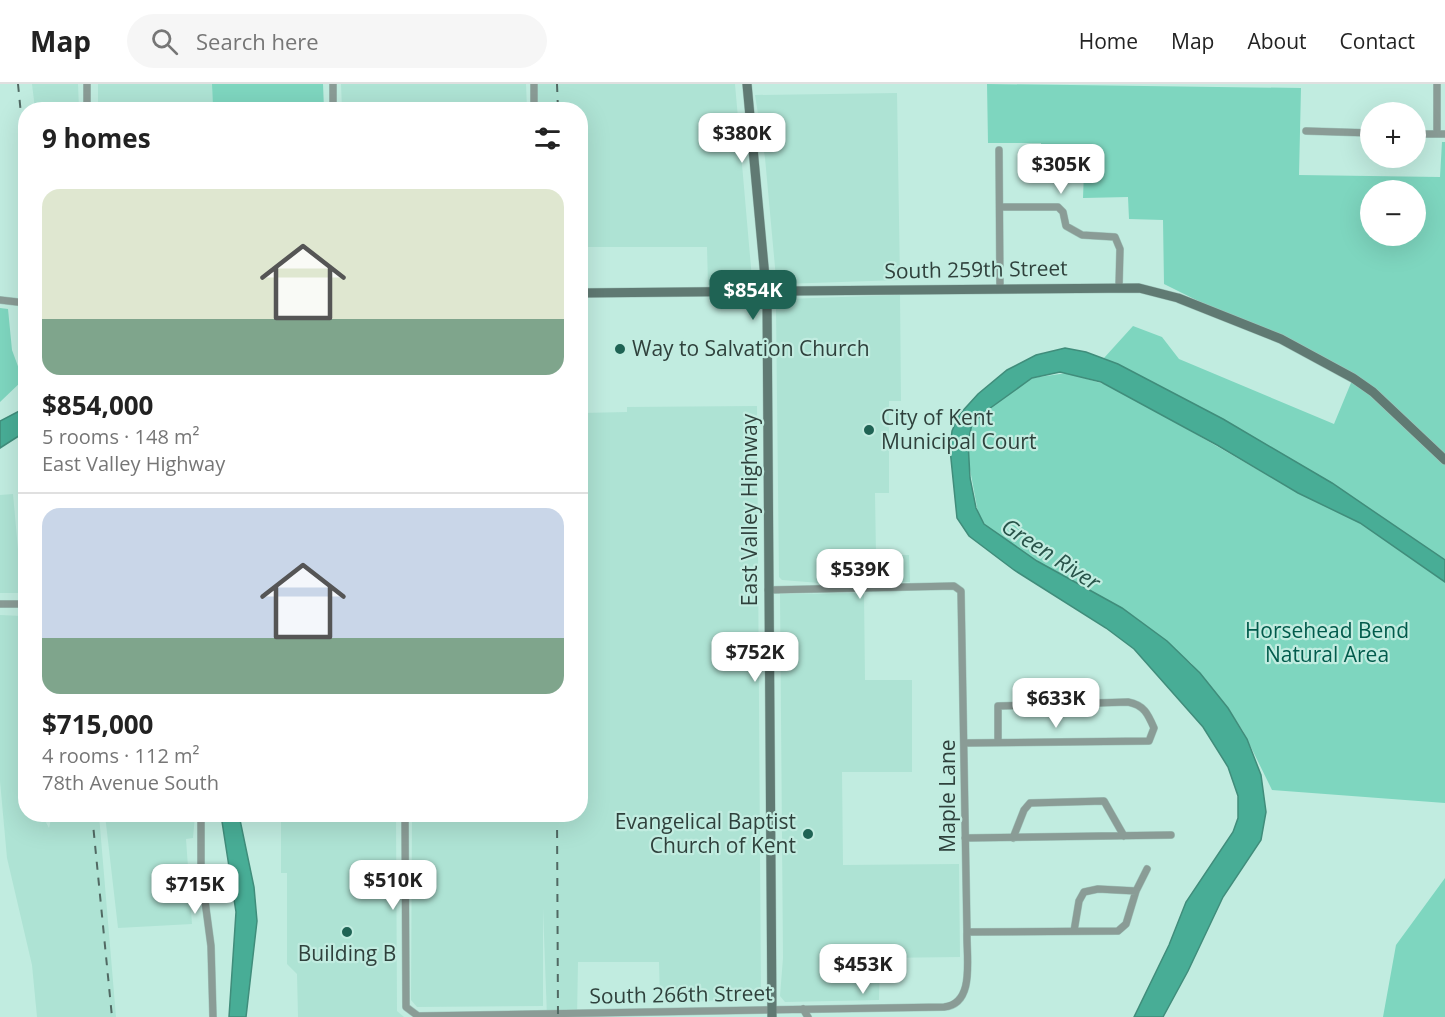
<!DOCTYPE html>
<html lang="en">
<head>
<meta charset="utf-8">
<style>
  body { margin:0; font-family:"Open Sans",sans-serif; background:#f6f6f6; color:#222; height:100vh; display:flex; flex-direction:column; font-size:22px; white-space:nowrap }
  * { box-sizing:border-box; margin:0 }
  p { font-size:20px; color:#767676 }
  .icon { flex:none; width:33px; height:33px; fill:none; stroke:currentColor; stroke-width:2; stroke-linecap:round; stroke-linejoin:round }
  .map { position:relative; flex:1; overflow:hidden }
  .side { position:absolute; left:18px; top:18px; width:570px; height:720px; display:flex; flex-direction:column; background:#fff; border-radius:24px; box-shadow:0 6px 24px #0002 }
  .side>* { flex:none }
  .controls { position:absolute; left:1360px; top:18px; display:grid; gap:12px }
  .controls a { display:grid; place-items:center; width:66px; height:66px; border-radius:50%; background:#fff; box-shadow:0 6px 24px #0002; font-size:30px }
  .price { position:absolute; translate:-50% -51px; padding:0 14px; border-radius:12px; background:#fff; color:#222; font-size:20px; line-height:39px; filter:drop-shadow(0 2px 3px #0008) }
  .price::after { content:''; position:absolute; left:50%; top:36px; width:18px; height:14px; margin-left:-9px; background:inherit; clip-path:polygon(0 0,100% 0,50% 100%) }
  .price.current { background:#1f6354; color:#fff }
  ul { padding:0; list-style:none }
  li { display:grid; align-content:center; gap:12px; height:318px; padding:0 24px }
  li+li { border-top:2px solid #e0e0e0 }
  li span { display:grid; place-items:center; height:186px; border-radius:18px; color:#555 }
  li>.icon { margin-inline-start:auto }
  span .icon { width:108px; height:108px; fill:#fffc; stroke-width:1 }
  li b { font-size:26px }
  h2 { display:flex; justify-content:space-between; align-items:center; height:72px; padding:0 24px; font-size:26px }
  header { display:flex; align-items:center; gap:36px; box-sizing:border-box; height:84px; padding:0 30px; background:#fff; border-bottom:2px solid #e0e0e0 }
  header strong { font-size:28px }
  nav { display:flex; gap:33px; margin-inline-start:auto; font-size:21px }
  .search { width:420px; height:54px; background:#f6f6f6; display:flex; align-items:center; gap:15px; box-sizing:border-box; padding:0 21px; border-radius:33px; color:#767676; font-size:22px }
  .map>svg:first-child { display:block }
</style>
</head>
<body>
<header>
<strong>Map</strong>
<div class="search"><svg class="icon" aria-label="search" viewBox="0 0 24 24"><circle cx="10" cy="10" r="6"/><path d="M15 15l6 6"/></svg>Search here</div>
<nav><a>Home</a><a>Map</a><a>About</a><a>Contact</a></nav>
</header>
<div class="map">
<svg width="1445" height="933" viewBox="0 0 1445 933">
  <rect width="100%" height="100%" fill="#c1ece0"/>
  <path fill="#aee3d4" d="M32,0H78L79,25H35Z
    M98,0H212L213,25H98Z
    M341,0H526L527,25H342Z
    M538,0H735L752,195L734,201H708L707,163H581L580,26L538,25Z
    M897,9L900,196L782,200L776,194L765,74L755,11Z
    M900,211L901,317H889V409H875L876,471H909L910,498L833,500L782,496L779,493L776,222L785,215Z
    M757,322L761,916L660,917L659,878H578L577,933H547L543,824V922L417,923L411,916L412,731L580,730L581,329L627,328V323Z
    M13,410L22,509H0V411Z
    M864,509L865,596H912V688H842L843,781L959,780L960,873L880,874L879,916L785,918L780,912L783,874L780,510Z
    M0,531L22,532L26,591V730L42,731L49,744L52,731H99L116,933H37L32,881L7,774L0,697Z
    M105,731H195L193,754L186,755L192,840L118,844Z
    M281,731H396L397,927L404,933H298L297,890L287,880V789H281Z"/>
  <path fill="#7ed6bf" fill-rule="evenodd" d="M212,0H323L324,25H213Z
    M987,0L1301,4L1299,91L1440,93L1442,58H1445V476L1332,399L1104,274L1133,242L1162,253L1179,275L1334,340L1353,294L1164,200L1163,136L1129,135L1128,113L1083,114L1084,87L1041,85V59H988ZM1371,106H1416V152H1371Z
    M0,224L8,225L12,266L23,296L0,318Z
    M1067,289L1114,303L1298,409L1360,439L1445,498V719L1272,706L1243,647L1228,624L1191,579L1135,533L1037,477L991,447L979,434L969,380L968,354L972,340L982,330L1032,294Z
    M1445,794V933H1383L1396,861Z"/>
  <path fill="#48ad96" stroke="#408d7b" stroke-width="1.5" d="M1065,264L1086,268L1118,280L1223,335L1332,399L1445,476V498L1360,439L1298,409L1217,361L1101,298L1060,288L1032,294L982,330L972,340L968,358L970,394L976,424L984,440L1037,477L1122,524L1167,557L1200,589L1228,624L1247,655L1261,691L1266,728L1261,756L1223,813L1188,887L1163,933H1134L1169,861L1186,818L1233,748L1238,734V712L1228,683L1203,643L1134,565L1106,544L1014,486L969,452L957,434L950,365L952,347L959,331L978,310L1007,286L1036,271Z
    M25,324V348L0,364V337Z
    M221,731H239L254,803L257,837L246,933H229L236,828Z"/>
  <g fill="none" stroke-linecap="round" stroke-linejoin="round">
    <defs>
      <path id="street" d="M87,0V26
        M333,0V26
        M534,0V26
        M1306,47L1371,49
        M1416,50H1445
        M1437,50V0
        M999,66L1000,204
        M1000,123H1058L1063,128L1066,142L1082,151L1115,153L1120,165L1119,202
        M0,216L26,219
        M0,520H26
        M964,659L1149,657L1154,644C1148,630 1144,621 1128,618L998,622V658
        M201,730V787L211,862L213,933
        M405,730L406,923L418,932L944,923C976,920 966,872 967,848L961,507L954,502L768,506
        M965,754L1171,751
        M1013,754L1024,726L1030,719L1104,717L1124,752
        M1074,847L1079,817L1084,808L1098,805L1136,807
        M967,848L1118,847L1126,840L1136,807L1147,785
        M803,925L808,933"/>
      <path id="secondary" d="M747,0L767,215L772,933
        M580,209L1139,204L1178,214L1281,255L1353,294L1373,308L1445,376"/>
    </defs>
    <use href="#street" stroke="#a1c6bc" stroke-width="8"/>
    <use href="#secondary" stroke="#a1c6bc" stroke-width="10"/>
    <use href="#street" stroke="#8a9c96" stroke-width="7"/>
    <use href="#secondary" stroke="#607a73" stroke-width="9"/>
    <path stroke="#516963" stroke-width="2" stroke-dasharray="8 8" stroke-linecap="butt" d="M18,0L26,81
      M557,0L558,26
      M92,730L112,933
      M557,730L558,933"/>
  </g>
  <g fill="#1f6354" stroke="#c1ece0" stroke-width="2">
    <circle cx="620" cy="265" r="6"/>
    <circle cx="869" cy="346" r="6"/>
    <circle cx="808" cy="750" r="6"/>
    <circle cx="347" cy="848" r="6"/>
  </g>
  <g text-anchor="middle" stroke-width="4.5" stroke-linejoin="round" paint-order="stroke">
    <g font-size="21" fill="#2f413c" stroke="#c1ece0">
      <text transform="translate(976 186) rotate(-1)" y="7">South 259th Street</text>
      <text transform="translate(750 426) rotate(-90)" y="7">East Valley Highway</text>
      <text transform="translate(948 712) rotate(-90)" y="7">Maple Lane</text>
      <text transform="translate(681 911) rotate(-1)" y="7">South 266th Street</text>
    </g>
    <g font-size="21" fill="#2f413c" stroke="#c1ece0" text-anchor="start">
      <text x="632" y="272">Way to Salvation Church</text>
      <text x="881" y="341">City of Kent<tspan x="881" dy="24">Municipal Court</tspan></text>
      <text x="796" y="745" text-anchor="end">Evangelical Baptist<tspan x="796" dy="24">Church of Kent</tspan></text>
      <text x="347" y="877" text-anchor="middle">Building B</text>
    </g>
    <g font-size="21" fill="#025b4c" stroke="#c1ece0">
      <text x="1327" y="554">Horsehead Bend<tspan x="1327" dy="24">Natural Area</tspan></text>
    </g>
    <g font-size="22" font-style="italic" fill="#285349" stroke="#c1ece0">
      <text transform="translate(1051 470) rotate(33)" y="8">Green River</text>
    </g>
  </g>
</svg>
<div class="controls">
<a>+</a>
<a>−</a>
</div>
<b class="price" style="left:742px;top:80px">$380K</b>
<b class="price" style="left:1061px;top:111px">$305K</b>
<b class="price current" style="left:753px;top:237px">$854K</b>
<b class="price" style="left:860px;top:516px">$539K</b>
<b class="price" style="left:755px;top:599px">$752K</b>
<b class="price" style="left:1056px;top:645px">$633K</b>
<b class="price" style="left:393px;top:827px">$510K</b>
<b class="price" style="left:195px;top:831px">$715K</b>
<b class="price" style="left:863px;top:911px">$453K</b>
<section class="side">
<h2>9 homes<svg class="icon" aria-label="filters" viewBox="0 0 24 24"><path d="M4 7h16M4 17h16"/><circle cx="9" cy="7" r="2"/><circle cx="15" cy="17" r="2"/></svg></h2>
<ul>
<li><span style="background:linear-gradient(#dfe7d0 70%,#7fa58c 0)"><svg class="icon" aria-label="home" viewBox="0 0 24 24"><path d="M3 11l9-7 9 7M6 9v11h12V9"/></svg></span><div><b>$854,000</b><p>5 rooms · 148 m²</p><p>East Valley Highway</p></div></li>
<li><span style="background:linear-gradient(#c9d6e8 70%,#7fa58c 0)"><svg class="icon" aria-label="home" viewBox="0 0 24 24"><path d="M3 11l9-7 9 7M6 9v11h12V9"/></svg></span><div><b>$715,000</b><p>4 rooms · 112 m²</p><p>78th Avenue South</p></div></li>
</ul>
</section>
</div>
</body>
</html>
